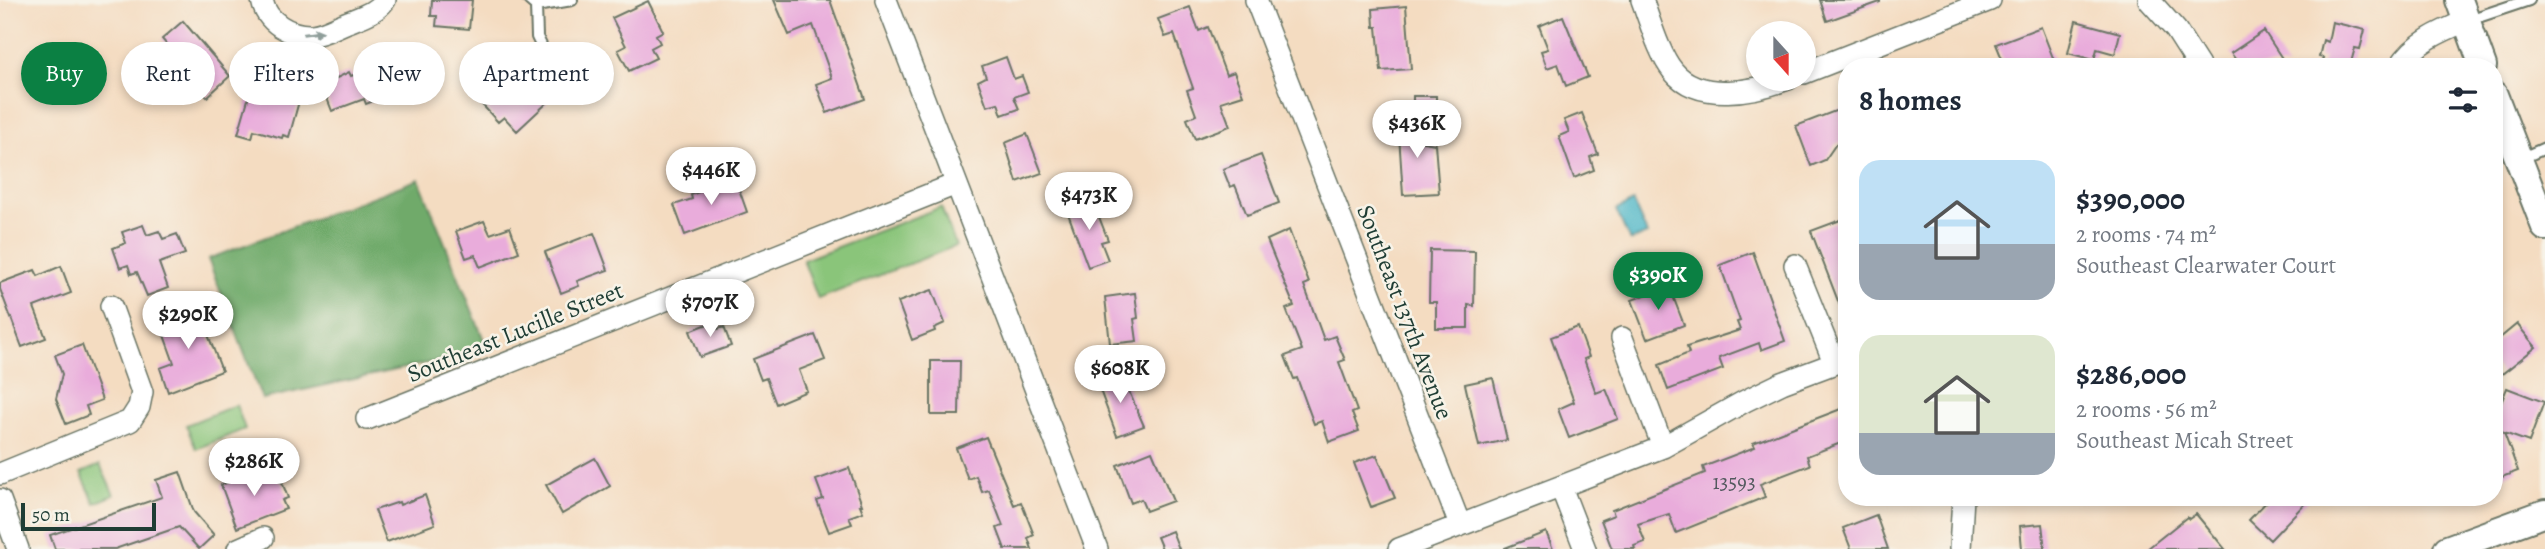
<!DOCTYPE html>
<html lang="en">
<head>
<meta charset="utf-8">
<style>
  body { margin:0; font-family:Alegreya,serif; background:#f6f6f7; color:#1f2937; height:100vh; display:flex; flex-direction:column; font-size:26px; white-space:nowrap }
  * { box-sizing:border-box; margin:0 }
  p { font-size:23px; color:#747a83 }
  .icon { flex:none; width:38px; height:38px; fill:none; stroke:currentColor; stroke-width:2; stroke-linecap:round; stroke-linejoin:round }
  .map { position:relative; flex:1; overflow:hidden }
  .sheet { position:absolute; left:1838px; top:58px; width:665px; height:448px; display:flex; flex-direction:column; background:#fff; border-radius:28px; box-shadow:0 4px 10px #0003 }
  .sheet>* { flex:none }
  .banner { position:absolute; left:21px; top:42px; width:665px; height:63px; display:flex; gap:14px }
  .needle { width:46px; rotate:159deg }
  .tools { position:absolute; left:1746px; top:21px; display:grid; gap:14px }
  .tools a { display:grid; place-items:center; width:70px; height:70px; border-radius:50%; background:#fff; box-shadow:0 4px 10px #0003; font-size:35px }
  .scale { position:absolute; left:21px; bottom:18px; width:135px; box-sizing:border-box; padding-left:7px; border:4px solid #1f3d34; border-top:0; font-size:19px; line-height:24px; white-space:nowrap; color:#1f3d34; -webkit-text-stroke:5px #f7f3e8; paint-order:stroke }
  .price { position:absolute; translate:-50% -60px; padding:0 16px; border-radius:24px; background:#fff; color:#222; font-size:23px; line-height:46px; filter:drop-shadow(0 2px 4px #0008) }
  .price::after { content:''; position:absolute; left:50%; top:42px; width:21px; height:16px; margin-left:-10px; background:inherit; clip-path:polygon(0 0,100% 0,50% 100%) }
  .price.selected { background:#0b8043; color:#fff }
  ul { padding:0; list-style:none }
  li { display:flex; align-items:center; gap:21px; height:175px; padding:0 21px }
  li span { display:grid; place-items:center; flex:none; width:196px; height:140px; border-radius:21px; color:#555 }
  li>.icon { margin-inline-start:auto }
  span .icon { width:84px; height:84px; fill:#fffc; stroke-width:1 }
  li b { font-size:30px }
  h2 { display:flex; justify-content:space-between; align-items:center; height:84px; padding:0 21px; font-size:30px }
  .pill { padding:0 24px; border-radius:32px; background:#fff; box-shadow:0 4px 10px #0003; font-size:24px; line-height:63px }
  .pill.selected { background:#0b8043; color:#fff }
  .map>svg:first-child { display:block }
</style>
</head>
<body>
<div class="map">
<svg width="2545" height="549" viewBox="0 0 2545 549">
  <rect width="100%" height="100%" fill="#f7f3e8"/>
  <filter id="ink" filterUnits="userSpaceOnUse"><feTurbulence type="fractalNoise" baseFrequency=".0143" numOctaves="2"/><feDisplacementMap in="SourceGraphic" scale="14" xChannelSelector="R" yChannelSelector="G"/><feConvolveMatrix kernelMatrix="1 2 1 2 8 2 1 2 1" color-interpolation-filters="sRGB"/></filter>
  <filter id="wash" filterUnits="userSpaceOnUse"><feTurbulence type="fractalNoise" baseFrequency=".00686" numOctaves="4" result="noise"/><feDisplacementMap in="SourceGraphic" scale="28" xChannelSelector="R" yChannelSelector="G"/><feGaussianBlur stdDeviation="1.57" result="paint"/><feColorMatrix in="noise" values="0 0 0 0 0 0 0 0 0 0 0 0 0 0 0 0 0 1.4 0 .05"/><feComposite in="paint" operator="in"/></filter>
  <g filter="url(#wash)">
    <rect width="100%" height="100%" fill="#f4dcc1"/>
    <path fill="#8ac57a" stroke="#548157" stroke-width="2" d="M941,207L956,246L818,299L803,260Z
      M236,405L245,429L196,449L186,425Z
      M100,465L114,495L95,503L81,473Z"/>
    <path fill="#6faa6a" stroke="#47744f" stroke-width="2" d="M419,179L488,350L262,399L208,259Z"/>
    <path fill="#4bb6c8" stroke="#357a7e" stroke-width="2" d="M1633,202L1647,234L1630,241L1616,210Z"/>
    <g id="blocks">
      <path fill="#e9acdb" d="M432,0H472L469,29L436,26L437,16H431Z
        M774,0H830L865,99L827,113L816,84L832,78L813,25L789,35Z
        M1820,0H1880V2L1827,21Z
        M648,1L663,31L656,35L660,43L651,48L656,58L629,71L618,50L626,46L612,18Z
        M1406,6L1411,69L1381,71L1377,27H1374L1373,9Z
        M1190,7L1199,31L1208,27L1226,75L1234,72L1243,95L1221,102L1230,126L1195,139L1187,119L1196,115L1187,90L1193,88L1174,34L1165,37L1158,19Z
        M1563,16L1588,77L1566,86L1558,64L1547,68L1541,51L1548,49L1539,26Z
        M183,21L230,76L207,97L194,82L187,88L162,59L172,51L162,39Z
        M2076,21L2120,33L2115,54L2097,49L2094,60L2068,53Z
        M2332,22L2365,30L2360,49L2355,48L2350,66H2321L2324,58L2319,57L2323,40L2328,42Z
        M2041,27L2055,63L2044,66H2005L1996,44Z
        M2264,31L2287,66H2240L2231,53Z
        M498,56L508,65L515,57L530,72L524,78L547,103L517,131L504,117L498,122L477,99L499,80L487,66Z
        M1006,57L1014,79L1022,76L1028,92L1014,97L1019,109L1002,115L998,103L987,106L978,81L986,77L982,66Z
        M368,70L379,99L366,104L364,99L332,111L322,85L349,72L351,76Z
        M274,79L303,87L289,137L283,135L282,138L254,130L252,138L238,134L253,82L271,87Z
        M1413,96H1436V113H1413Z
        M1843,108L1846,117V140L1836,144L1825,160L1811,166L1796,126Z
        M1582,113L1598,154L1590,157L1594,170L1574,178L1559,136L1569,132L1564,120Z
        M1421,118L1423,142L1435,144L1439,193L1403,195L1398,120Z
        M1027,134L1042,173L1017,182L1005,143Z
        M1261,155L1279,203L1247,215L1235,185L1230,187L1223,169Z
        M735,178L747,212L685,235L674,205L692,199L691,195Z
        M1092,199L1108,240L1101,242L1108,260L1088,267L1066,208Z
        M1846,218V319H1845L1811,231Z
        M484,221L490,234L510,227L519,252L480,267L475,255L466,258L456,231Z
        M143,225L147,235L159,231L163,239L177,234L185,254L159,263L168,288L147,296L137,272L131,274L128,265L120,268L113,248L126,243L122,232Z
        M1289,230L1309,283L1304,285L1324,340L1335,336L1345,360L1339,362L1357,411L1352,413L1359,431L1329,442L1322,421L1314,424L1297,378L1294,379L1285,356L1302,350L1286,309L1294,306L1267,240Z
        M594,233L608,270L577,281L579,286L561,293L545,252Z
        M1430,250L1475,251L1474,306L1468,305V328H1436V302H1429Z
        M1753,252L1785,341L1761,350L1759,343L1719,358L1723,369L1668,390L1659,365L1689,353L1687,347L1740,330L1737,322L1740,321L1720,265Z
        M61,266L71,293L34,307L46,338L22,347L0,289V283L35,270L38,276Z
        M1669,286L1684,325L1647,339L1632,300Z
        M932,290L945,323L934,328L935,331L912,340L898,302Z
        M1135,293L1138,318L1134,319L1137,341L1110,344L1105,297Z
        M198,309L222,371L168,392L160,368L174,363L160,324Z
        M715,321L718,329L724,327L731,346L700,357L690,331Z
        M2517,324L2536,347L2502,374L2494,364V343Z
        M1578,327L1589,357L1584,359L1596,393L1606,389L1618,419L1569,438L1558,409L1574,402L1551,337Z
        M815,335L825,360L799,370L807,391L776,404L766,378L761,380L753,359Z
        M82,345L102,400L86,406L89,415L66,424L56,399L62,374L55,355Z
        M931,361H960L959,415H931Z
        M1121,373L1144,426L1117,436L1097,382Z
        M1493,378L1507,440L1479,446L1465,384Z
        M2507,388L2544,402L2529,442L2504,433L2518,471L2494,480V409L2497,413Z
        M1846,407V441L1807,456L1810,465L1760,484L1765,497L1676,533L1669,514L1638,524L1645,542L1634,546L1635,549H1612L1601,520L1614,515L1612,510L1705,473L1703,467L1755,447L1753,443Z
        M986,437L1014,505L1021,502L1034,535L1028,538L1032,549H1005L997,528L1003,526L989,490L982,492L976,476L968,479L956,448Z
        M1152,451L1173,501L1146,511L1141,499L1131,503L1117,465Z
        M1377,455L1395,498L1371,507L1354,463Z
        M595,458L610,486L562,514L546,485Z
        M849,468L862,505H860L863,512L849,517L852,524L829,532L817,501L823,499L816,480Z
        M256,471L282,482L288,498L282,500L286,509L237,528L221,485Z
        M180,472L194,512L214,535L199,549L179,527L115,549H55L50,535L162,497L156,480Z
        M425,495L435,524L387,542L375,510L399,502L400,505Z
        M2271,497H2311L2270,540L2249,520Z
        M2196,514L2225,549H2147L2187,517L2189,519Z
        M1876,515L1888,549H1851L1843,528Z
        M2042,524L2045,549H2022L2020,526Z
        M1172,531L1179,549H1162L1157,537Z
        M1546,532L1553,549H1505V548Z"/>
    </g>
  </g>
  <g filter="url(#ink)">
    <use href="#blocks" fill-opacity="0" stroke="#6a7565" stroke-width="2"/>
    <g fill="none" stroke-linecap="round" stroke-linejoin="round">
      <defs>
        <path id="service" d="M529,0L536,6L572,0
          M536,6L537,37L555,74
          M2466,21L2529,0
          M2520,159L2545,148"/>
        <path id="minor" d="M262,0C266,22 290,36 312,35C324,34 337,26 348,22C363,16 375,13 385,0
          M886,0L1097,549
          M1256,0L1460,525
          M1642,0C1650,21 1659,54 1673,71C1699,103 1755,91 1788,79
          M2149,0L2176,30L2199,66
          M2400,66C2416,42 2439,32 2466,21
          M1804,73L1990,0
          M1795,265L1834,362
          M1622,338L1663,447
          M367,419L956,184
          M0,474L130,421L139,407L142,392L111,306
          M1561,487L1585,549
          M0,500L18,549
          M238,549L263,538
          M1399,549L1663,447L1745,401L1782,383L1846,359
          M1960,549L1963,497"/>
        <path id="tertiary" d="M2459,0L2483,66
          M2494,95L2545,227
          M2447,549L2545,513"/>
      </defs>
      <use href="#service" stroke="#6a7565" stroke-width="14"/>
      <use href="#minor" stroke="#6a7565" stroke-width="24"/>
      <use href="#tertiary" stroke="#6a7565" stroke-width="30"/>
      <use href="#service" stroke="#fff" stroke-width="10"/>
      <use href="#minor" stroke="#fff" stroke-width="21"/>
      <use href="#tertiary" stroke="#fff" stroke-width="26"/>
    </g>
    <defs><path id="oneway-solid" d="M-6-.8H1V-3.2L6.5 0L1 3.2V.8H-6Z" transform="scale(1.75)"/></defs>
    <use fill="#8f9e9a" href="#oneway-solid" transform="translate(313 33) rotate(-8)"/>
  </g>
  <g text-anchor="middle" stroke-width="5" stroke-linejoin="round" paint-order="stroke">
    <g font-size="21" fill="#52595e">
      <text x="1734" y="489">13593</text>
    </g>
    <g font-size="24" fill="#1f3d34" stroke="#f7f3e8">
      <text transform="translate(1405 312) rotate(69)" y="8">Southeast 137th Avenue</text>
      <text transform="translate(515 332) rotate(-22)" y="8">Southeast Lucille Street</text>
    </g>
  </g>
</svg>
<div class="tools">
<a><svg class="needle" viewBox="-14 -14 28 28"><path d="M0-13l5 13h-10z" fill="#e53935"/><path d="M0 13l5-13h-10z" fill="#747a83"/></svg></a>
</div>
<div class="scale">50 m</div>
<b class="price" style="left:1417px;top:160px">$436K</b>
<b class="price" style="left:711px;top:207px">$446K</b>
<b class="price" style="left:1089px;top:232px">$473K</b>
<b class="price selected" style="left:1658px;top:312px">$390K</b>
<b class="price" style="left:710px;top:339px">$707K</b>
<b class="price" style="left:188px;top:351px">$290K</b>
<b class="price" style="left:1120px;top:405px">$608K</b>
<b class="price" style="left:254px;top:498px">$286K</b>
<div class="banner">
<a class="pill selected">Buy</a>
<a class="pill">Rent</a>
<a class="pill">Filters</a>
<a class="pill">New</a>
<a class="pill">Apartment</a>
</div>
<section class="sheet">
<h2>8 homes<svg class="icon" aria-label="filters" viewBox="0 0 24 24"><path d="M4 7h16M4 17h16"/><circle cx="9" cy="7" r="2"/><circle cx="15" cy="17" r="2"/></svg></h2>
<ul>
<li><span style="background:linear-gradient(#bfe0f5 60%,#9aa5b1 0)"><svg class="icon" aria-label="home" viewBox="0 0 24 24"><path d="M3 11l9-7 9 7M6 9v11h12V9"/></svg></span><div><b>$390,000</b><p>2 rooms · 74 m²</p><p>Southeast Clearwater Court</p></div></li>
<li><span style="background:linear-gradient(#dfe7d0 70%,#9aa5b1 0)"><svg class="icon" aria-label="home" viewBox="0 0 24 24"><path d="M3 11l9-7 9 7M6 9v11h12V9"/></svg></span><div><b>$286,000</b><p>2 rooms · 56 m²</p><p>Southeast Micah Street</p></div></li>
</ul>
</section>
</div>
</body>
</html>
